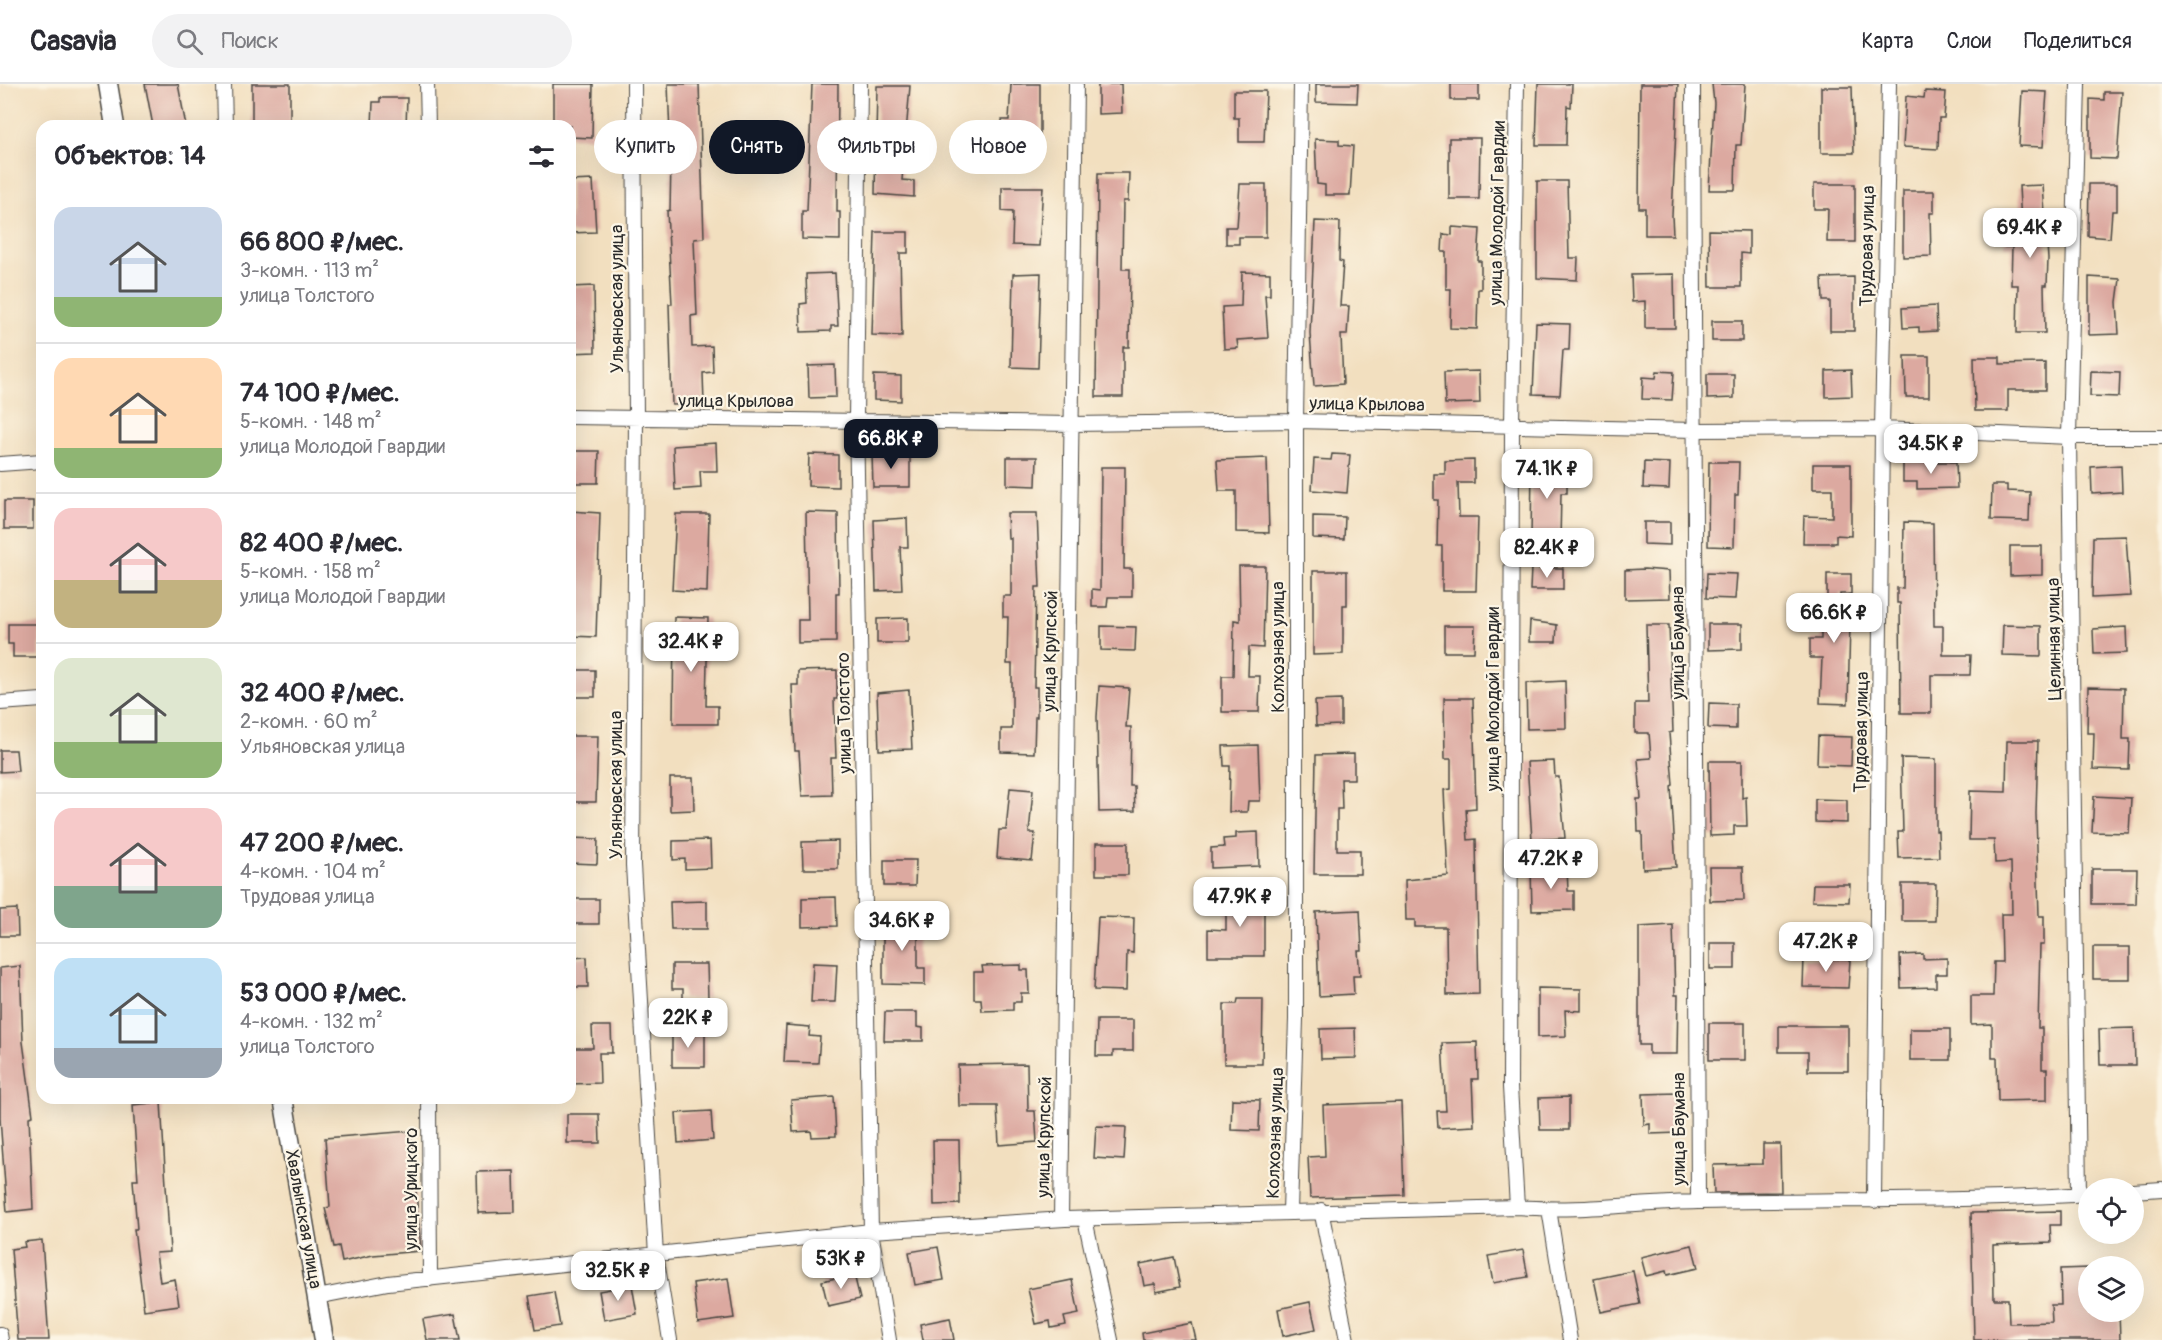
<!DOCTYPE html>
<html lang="ru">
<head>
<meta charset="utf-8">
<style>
  body { margin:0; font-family:Pangolin,sans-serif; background:#f2f2f3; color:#2b2b33; height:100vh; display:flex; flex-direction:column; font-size:22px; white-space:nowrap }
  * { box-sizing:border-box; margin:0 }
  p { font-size:20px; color:#7c7c81 }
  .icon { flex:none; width:33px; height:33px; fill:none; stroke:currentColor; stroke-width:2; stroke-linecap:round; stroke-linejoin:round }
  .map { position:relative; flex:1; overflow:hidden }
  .panel { position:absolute; left:36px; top:36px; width:540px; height:984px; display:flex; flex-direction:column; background:#fff; border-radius:18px; box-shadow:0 6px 24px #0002 }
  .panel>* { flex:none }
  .top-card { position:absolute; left:594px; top:36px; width:570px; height:54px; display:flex; gap:12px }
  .tools { position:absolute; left:2078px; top:1094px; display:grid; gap:12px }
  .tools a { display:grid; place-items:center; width:66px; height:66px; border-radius:50%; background:#fff; box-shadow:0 6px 24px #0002; font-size:30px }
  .price { position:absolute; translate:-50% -51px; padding:0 14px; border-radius:12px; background:#fff; color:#222; font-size:20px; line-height:39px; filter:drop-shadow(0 2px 3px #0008) }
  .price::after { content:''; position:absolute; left:50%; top:36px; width:18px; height:14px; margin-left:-9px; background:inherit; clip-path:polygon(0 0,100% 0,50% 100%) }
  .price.active { background:#111827; color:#fff }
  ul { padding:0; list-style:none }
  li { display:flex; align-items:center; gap:18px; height:150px; padding:0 18px }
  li+li { border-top:2px solid #e1e1e2 }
  li span { display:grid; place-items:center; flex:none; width:168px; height:120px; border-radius:18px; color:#555 }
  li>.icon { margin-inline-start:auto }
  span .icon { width:72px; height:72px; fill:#fffc; stroke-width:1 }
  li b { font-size:26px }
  h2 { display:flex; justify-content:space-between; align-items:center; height:72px; padding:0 18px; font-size:26px }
  .chip { padding:0 21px; border-radius:27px; background:#fff; box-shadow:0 6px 24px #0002; font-size:21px; line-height:54px }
  .chip.active { background:#111827; color:#fff }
  header { display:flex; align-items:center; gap:36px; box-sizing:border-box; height:84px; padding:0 30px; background:#fff; border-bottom:2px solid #e1e1e2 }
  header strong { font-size:28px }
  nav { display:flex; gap:33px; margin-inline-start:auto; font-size:21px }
  .search { width:420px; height:54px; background:#f2f2f3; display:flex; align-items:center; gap:15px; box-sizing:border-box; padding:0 21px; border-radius:33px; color:#7c7c81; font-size:22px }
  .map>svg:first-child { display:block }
</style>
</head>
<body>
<header>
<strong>Casavia</strong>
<div class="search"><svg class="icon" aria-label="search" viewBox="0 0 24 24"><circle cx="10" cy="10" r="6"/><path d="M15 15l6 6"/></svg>Поиск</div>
<nav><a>Карта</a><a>Слои</a><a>Поделиться</a></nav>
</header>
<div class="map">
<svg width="2162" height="1256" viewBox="0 0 2162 1256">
  <rect width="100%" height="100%" fill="#fcf5e5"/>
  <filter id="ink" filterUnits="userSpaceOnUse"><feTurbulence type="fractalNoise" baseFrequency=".0167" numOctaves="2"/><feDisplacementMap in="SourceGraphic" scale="12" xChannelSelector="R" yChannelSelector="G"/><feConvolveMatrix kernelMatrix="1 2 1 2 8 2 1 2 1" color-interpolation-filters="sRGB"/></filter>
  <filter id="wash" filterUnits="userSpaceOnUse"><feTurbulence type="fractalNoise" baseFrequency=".008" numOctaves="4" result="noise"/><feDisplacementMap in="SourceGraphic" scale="24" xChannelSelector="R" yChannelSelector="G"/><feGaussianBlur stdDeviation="1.35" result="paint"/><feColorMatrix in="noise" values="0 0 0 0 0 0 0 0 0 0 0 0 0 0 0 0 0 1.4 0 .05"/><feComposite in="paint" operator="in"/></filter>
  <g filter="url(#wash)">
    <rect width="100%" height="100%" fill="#f2dfbf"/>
    <g id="blocks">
      <path fill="#dca9a0" d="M145,0H178L186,42H153Z
        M252,0H290V42H252Z
        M553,0H593L592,54L570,53V42H553Z
        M668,0H699L704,154L694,155L697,231L691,232L692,263L712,262L713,288L703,289L704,320L672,321L669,220H672L667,127L670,126L671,78Z
        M812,0H838L837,128H840V156L802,155V127H807Z
        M1011,0H1040V61L1002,62V36H1009Z
        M1098,0H1121L1122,29L1098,30Z
        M1316,0H1358L1357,19L1316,18Z
        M1451,0H1479V16H1451Z
        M1538,0H1572L1571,23L1567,22L1566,61H1536Z
        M1640,0H1678L1672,132L1673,151H1645V124H1639Z
        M1712,0H1745L1741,61H1736L1735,106H1709L1714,19Z
        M877,2H910L902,96L914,97V113L875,110Z
        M1821,3H1852L1854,69H1821Z
        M1234,7H1266L1264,58H1239V34H1234Z
        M1925,7L1946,8L1944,34H1939L1938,65L1903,63L1906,12L1924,14Z
        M2022,7L2047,8L2043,63L2019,62Z
        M2104,8H2122L2117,75L2090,74V15L2104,16Z
        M380,14H407L406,42H372L373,18H380Z
        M1449,54H1480L1479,115H1449Z
        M1315,55L1339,56V61L1353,62L1350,111H1325V101L1317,100Z
        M1098,89H1129L1128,117H1123L1122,185H1130L1129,263H1123V313H1096Z
        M593,96L596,148L570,149V97Z
        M1537,97H1567L1569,174H1578L1577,196L1537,194Z
        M1240,100H1266V153H1239V160H1226V143H1237Z
        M1814,100H1855V158H1827L1828,125H1814Z
        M2089,100H2117V127H2112L2110,154L2088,152Z
        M2043,101L2048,175L2047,201H2044L2045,249H2017L2018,201H2011L2012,163H2005V140H2021L2019,102Z
        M1002,103H1043L1039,162L1012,161L1013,128L1002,127Z
        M1903,107H1934V129H1930L1931,172L1903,173Z
        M1315,137L1340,138L1339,177L1343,178L1340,222H1349L1347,251H1341L1343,300L1314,302L1310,249Z
        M1452,143L1480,145L1478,177H1481V205H1478L1477,245L1450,244L1451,205H1446V168H1442L1443,150L1452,151Z
        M1709,146L1749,147V170L1741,169V203H1710Z
        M875,148H908V169H900L902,252L872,251Z
        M1242,188L1270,189V211H1265L1268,254L1237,256L1238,264L1224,265L1222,223L1241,222Z
        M835,189L838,242H831V247L801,248L800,220L807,219L806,190Z
        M1041,189L1038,284L1011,283L1013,190Z
        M1674,190L1675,244H1645V217L1632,218L1631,191Z
        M1854,193V247H1830V217H1823L1822,194Z
        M2089,193L2120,195L2117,218L2119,250L2089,251Z
        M594,202L595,268L570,269V203Z
        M1936,222L1937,247L1919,248V243L1903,244L1902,224Z
        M1712,237H1742V257H1712Z
        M1536,239L1570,240L1569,266H1563L1560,311L1533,310Z
        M1905,272H1929V313H1906Z
        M1974,273H2000V280L2045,279V306H2008V327H1975Z
        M835,281L836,313L809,314L808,282Z
        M1851,286L1852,312L1826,313V287Z
        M1479,287L1480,319L1445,320L1444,288Z
        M1657,287L1674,288L1672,316L1642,315L1643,293L1656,294Z
        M2091,287L2120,288L2119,313L2090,312Z
        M1707,290H1734V314L1707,315Z
        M874,291L901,292V317L874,316Z
        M716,359L717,387H700L701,404L675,406L673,362Z
        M570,367H599L598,399H570Z
        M809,370L838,371V403L808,402Z
        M872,370H910V403H873Z
        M1332,370L1350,371L1347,409L1312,406L1314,375L1331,376Z
        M1007,373H1037L1036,402L1007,401Z
        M1267,374L1269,449L1236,448V407H1219L1217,376Z
        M1474,376V399H1458L1459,433H1478L1476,507H1442V462H1437L1438,416H1434V390H1445V377Z
        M1532,378H1567V409H1561L1560,458L1531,457Z
        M1644,378L1670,379L1669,405L1643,404Z
        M1709,378H1739L1738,411H1735L1734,463L1708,462Z
        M1903,378H1956L1957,404L1917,405V398H1903Z
        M1813,380H1851V452L1836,451V459H1803L1804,432L1832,433V405H1813Z
        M2121,381L2122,408L2092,410L2091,383Z
        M1101,383H1125L1124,485H1132V513H1108L1107,523H1092V505L1100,506Z
        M1992,401H2007V407L2030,408L2029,437L1991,436Z
        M4,417H33V445H4Z
        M570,427L600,429L596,553L570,552Z
        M806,428L838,429L839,509H836V558L798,559V536H808Z
        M1007,429H1037L1040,503H1036L1034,603H1037V633H1035L1034,669L1001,668V645H1012V580H1007L1008,533H1003V512H1011V454H1008Z
        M676,430H709L707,508L672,506Z
        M1313,432L1345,433L1344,455L1313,454Z
        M907,434L908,463H900L902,506L876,507L874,436Z
        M1644,438H1670V461L1644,460Z
        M1904,438L1933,439L1934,542H1943V571H1971L1970,591H1931V629H1901L1900,519H1897V504L1903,505Z
        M2126,452L2130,512L2092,514L2093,453Z
        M2010,462H2042V491L2010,492Z
        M1239,482H1265L1263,564L1249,563L1248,592H1260L1259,628H1222V592H1233L1234,536L1240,537Z
        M1531,484H1563V506H1530Z
        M1644,485L1669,487L1670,514L1625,515V486Z
        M1313,487H1347V521H1343V570L1313,571Z
        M1707,489L1737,490L1735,515L1706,514Z
        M1827,490H1851V510H1840V539H1850L1848,620L1820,619L1822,574H1810V555H1821V540H1827Z
        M674,533L708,534L706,622H718V640H673Z
        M908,534V559H877V535Z
        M1530,537L1557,541L1556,558H1529Z
        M8,540H40V573H13V560H8Z
        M1708,540H1742V565L1708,566Z
        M1646,541H1669L1673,648L1669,649L1673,701L1671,702L1676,783L1643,785L1642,748H1638L1637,715H1641L1638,675L1651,674L1649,649H1635V619H1648Z
        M2003,541L2041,542V572L2002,571Z
        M1101,542L1136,543L1135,567L1101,566Z
        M1444,542H1475L1474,568H1444Z
        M2126,543L2127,569L2094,570L2093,545Z
        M570,586H595V613H570Z
        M837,586V615H834L836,674H831L832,711L802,712L799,667H795L792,601H798V587Z
        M1565,597L1566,644L1527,645L1526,599Z
        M1099,602L1129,604L1126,643H1131L1130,702H1134L1135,727L1099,728L1097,633Z
        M2088,603L2124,604L2123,655H2130L2129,686L2093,685L2094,649H2087Z
        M909,606L912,665L879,666L877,609Z
        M1444,614H1473L1476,724L1466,725L1468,756L1476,755L1479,910L1447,911L1446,843H1415V836H1406L1405,796L1448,792L1444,706L1451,705V675H1445Z
        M1341,616V641L1316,642L1315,617Z
        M1709,619L1736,620V645L1708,644Z
        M570,652H598L596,718H570Z
        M1818,652L1852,653L1851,682L1817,681Z
        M2007,657H2038L2036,730L2039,832H2044V861H2040L2038,944H2042V985H2047V1016L1998,1017L1997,974H1992V940L1971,941V912H1993L1994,878H2002L2001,830H2012L2011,778L1995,779L1994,756H1969L1970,707L2006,708Z
        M1258,661L1260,717H1248L1247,728H1229L1230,682H1224L1223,662Z
        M0,666H16L18,687L0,688Z
        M1354,670V695H1341L1342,725H1337V766H1360V790H1314L1316,671Z
        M1901,674L1936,675V747H1938L1939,773L1899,774L1898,748H1903Z
        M1554,677L1555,693H1559L1565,754L1532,756L1527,678Z
        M1709,677H1742V714L1746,713L1747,742H1734V751L1710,752Z
        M670,694H693L694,726L670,727Z
        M1010,704L1033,706L1029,749H1035L1032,777L997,774L999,746H1006Z
        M2094,712L2131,714L2129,749L2092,748Z
        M1815,715L1847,716V739L1815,738Z
        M1258,748L1259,782L1211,784V764L1224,763L1223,755L1236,754V749Z
        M570,754L598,755L597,780L570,779Z
        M710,756L711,784L685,785V775L673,776V757Z
        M838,757V785H803L802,758Z
        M1096,759H1128V791H1096Z
        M884,776H916L915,802H884Z
        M1709,783H1743L1744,816L1710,817Z
        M1567,784L1568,807H1574V826L1532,827L1531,785Z
        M2092,785H2137L2136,820H2092Z
        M1813,800H1850L1849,818L1812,817Z
        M1902,800H1936L1935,837H1902Z
        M1226,809L1264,810V872H1208V845L1226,846Z
        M836,813L837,842L802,843V814Z
        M570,815H599V840H570Z
        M707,817V845H671L670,818Z
        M17,825L18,852H0V826Z
        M1360,826L1362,867H1358L1360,892H1353L1354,910L1319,912L1316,828Z
        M883,833H918V884H925V901L883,900Z
        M1098,833L1134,834L1133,869L1127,868L1126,907L1094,906Z
        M1673,841L1675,911H1678L1677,970H1649V961H1639V843Z
        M1710,859H1735V885H1710Z
        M2093,863H2130V895H2093Z
        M1923,870V875L1947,874V890H1936V903L1901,904L1900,871Z
        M587,873L588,903H570V874Z
        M1804,874L1850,876L1848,904L1803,903Z
        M813,879L837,880L835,918H811Z
        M672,880H707L708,914L683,915V905H672Z
        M1021,881V886H1028L1029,909H1021V918H1013V926L982,927L981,915H974V888H983L982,882Z
        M20,882L23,958L33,1032L29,1033L33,1125L7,1128L0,1034V884Z
        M1538,904L1581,905V927L1565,926L1566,952L1538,953Z
        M1238,915H1263L1262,980H1224V920H1237Z
        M885,928H917V943L923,944V957H884Z
        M1097,936H1133V967H1113V972H1096Z
        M1709,939H1745V976H1709Z
        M786,941L810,943L809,952L820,953L818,979L784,978Z
        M592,942H611L612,969H599L600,999L570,1000V964H593Z
        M1779,942H1848V987H1808V968H1779Z
        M1355,944L1356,974L1321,975L1320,945Z
        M2134,944L2135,981H2100L2099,945Z
        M1910,945H1950V976H1910Z
        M672,947H705V983H672Z
        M1477,958L1478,995H1472L1474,1042L1438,1044L1437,1027H1446L1442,959Z
        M1027,980L1028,1027H1035L1037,1058L999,1061L997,1022H959L958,981Z
        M1677,1009L1679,1049L1650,1050V1040L1644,1041L1643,1010Z
        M834,1013L836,1052L812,1053L811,1047L793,1048L791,1016Z
        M1569,1013V1046H1540L1539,1014Z
        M1232,1015L1260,1016L1259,1047L1231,1046Z
        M161,1018L170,1168L156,1169L160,1198L175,1195L179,1221L144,1226L134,1145H137L133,1096H138L133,1021Z
        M1401,1018L1404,1111L1310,1114L1308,1073L1325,1072L1323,1021Z
        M711,1027L713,1056L678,1059L676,1029Z
        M567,1030H599L600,1059H567Z
        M1096,1042L1126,1043L1124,1076L1094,1074Z
        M411,1047L421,1167L373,1171L342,1178L339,1162L334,1163L325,1124L330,1123L325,1054Z
        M933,1056H959L960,1120L934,1121Z
        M1763,1060H1780L1781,1108L1714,1109L1713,1081L1763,1080Z
        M514,1087L515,1128L478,1129L477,1088Z
        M2060,1127V1141H2050L2051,1159L1993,1161L1994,1215H2008L2009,1239L2052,1238L2051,1221H2061L2060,1185L2088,1184V1227H2119L2120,1256H1974L1971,1129Z
        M42,1156L49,1256H18L11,1165L25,1163L24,1158Z
        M1692,1161L1698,1184L1667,1191L1666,1187L1646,1192L1641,1173Z
        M938,1163L944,1196L915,1201L909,1168Z
        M1523,1166L1528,1193L1493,1199L1488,1172Z
        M1174,1173L1180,1203L1156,1208L1155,1200L1144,1202L1140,1180Z
        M1633,1187L1640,1220L1601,1228L1594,1195Z
        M854,1190L860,1215L828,1222L822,1197Z
        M728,1194L734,1234L698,1239L693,1199Z
        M1072,1196L1079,1230L1064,1233L1066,1241L1051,1244L1050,1237L1036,1240L1028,1205Z
        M632,1201L637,1230L604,1236L599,1207Z
        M554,1208L560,1242L535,1246L529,1212Z
        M1310,1218L1316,1245L1283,1252L1278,1225Z
        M455,1230L460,1256H427L423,1235Z
        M950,1234L954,1256H923L920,1240Z
        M1192,1239L1196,1256H1143L1142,1249Z"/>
    </g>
  </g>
  <g filter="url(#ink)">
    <use href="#blocks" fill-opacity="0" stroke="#494641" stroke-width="1.5"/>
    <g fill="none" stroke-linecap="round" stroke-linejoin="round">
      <defs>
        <path id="minor" d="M224,0L225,42
          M427,0L428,42
          M634,0L636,335L633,781L656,1171L670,1256
          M860,0L856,335L871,1147L889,1256
          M1693,0L1698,1118
          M2078,0L2069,353L2079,1110
          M570,333L1072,340L1296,337L1695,346L1882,345L2069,353H2162
          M0,380L42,377
          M0,619L42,616
          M429,1014L430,1195
          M2133,1107L2162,1105
          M1874,1117L1882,345L1889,0
          M1517,1123L1510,1003L1512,342L1517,0
          M1549,1125L1570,1256
          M1321,1126L1347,1256
          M1290,1127L1296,935V337L1301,0
          M1061,1135L1076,0
          M1085,1135L1111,1256
          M317,1213L388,1199L871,1147L1065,1135L1517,1123C1577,1128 1638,1119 1698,1118C1828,1115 1958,1118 2088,1110
          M0,1250L1,1256"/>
        <path id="tertiary" d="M108,0L115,42
          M283,1014L324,1256"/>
      </defs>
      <use href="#minor" stroke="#494641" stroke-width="16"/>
      <use href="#tertiary" stroke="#494641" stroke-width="21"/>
      <use href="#minor" stroke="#fff" stroke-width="14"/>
      <use href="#tertiary" stroke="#fff" stroke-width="18"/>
    </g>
  </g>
  <g text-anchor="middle" stroke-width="4.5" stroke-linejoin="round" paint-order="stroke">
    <g font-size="18" fill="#2b2b2b" stroke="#fcf5e5">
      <text transform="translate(1497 129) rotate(-89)" y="6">улица Молодой Гвардии</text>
      <text transform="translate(1867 162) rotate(-89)" y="6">Трудовая улица</text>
      <text transform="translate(617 215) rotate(-90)" y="6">Ульяновская улица</text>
      <text x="736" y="323">улица Крылова</text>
      <text transform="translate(1367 320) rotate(1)" y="6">улица Крылова</text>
      <text transform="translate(2054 555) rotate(-91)" y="6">Целинная улица</text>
      <text transform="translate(1678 559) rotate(-90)" y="6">улица Баумана</text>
      <text transform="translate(1278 563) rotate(-90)" y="6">Колхозная улица</text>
      <text transform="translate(1050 567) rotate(-89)" y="6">улица Крупской</text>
      <text transform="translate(1493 615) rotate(-90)" y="6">улица Молодой Гвардии</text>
      <text transform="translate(844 629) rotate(-91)" y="6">улица Толстого</text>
      <text transform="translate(1861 648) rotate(-89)" y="6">Трудовая улица</text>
      <text transform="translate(616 701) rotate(-90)" y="6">Ульяновская улица</text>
      <text transform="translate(1679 1045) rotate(-90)" y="6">улица Баумана</text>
      <text transform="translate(1275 1049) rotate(-88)" y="6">Колхозная улица</text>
      <text transform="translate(1044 1053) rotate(-89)" y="6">улица Крупской</text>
      <text transform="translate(411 1105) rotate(-90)" y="6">улица Урицкого</text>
      <text transform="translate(304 1135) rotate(80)" y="6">Хвалынская улица</text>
    </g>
  </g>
</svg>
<div class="tools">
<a><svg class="icon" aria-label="locate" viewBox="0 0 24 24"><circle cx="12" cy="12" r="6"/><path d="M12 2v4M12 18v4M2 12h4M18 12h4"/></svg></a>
<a><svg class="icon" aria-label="layers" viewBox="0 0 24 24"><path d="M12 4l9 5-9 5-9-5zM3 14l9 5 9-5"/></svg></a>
</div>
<b class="price" style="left:2030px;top:175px">69.4K ₽</b>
<b class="price active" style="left:891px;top:386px">66.8K ₽</b>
<b class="price" style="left:1931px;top:391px">34.5K ₽</b>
<b class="price" style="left:1547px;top:416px">74.1K ₽</b>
<b class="price" style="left:1547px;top:495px">82.4K ₽</b>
<b class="price" style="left:1834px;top:560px">66.6K ₽</b>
<b class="price" style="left:691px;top:589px">32.4K ₽</b>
<b class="price" style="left:1551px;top:806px">47.2K ₽</b>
<b class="price" style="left:1240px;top:844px">47.9K ₽</b>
<b class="price" style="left:902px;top:868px">34.6K ₽</b>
<b class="price" style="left:1826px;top:889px">47.2K ₽</b>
<b class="price" style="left:688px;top:965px">22K ₽</b>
<b class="price" style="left:841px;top:1206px">53K ₽</b>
<b class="price" style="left:618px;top:1218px">32.5K ₽</b>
<div class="top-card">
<a class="chip">Купить</a>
<a class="chip active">Снять</a>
<a class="chip">Фильтры</a>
<a class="chip">Новое</a>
</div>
<section class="panel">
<h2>Объектов: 14<svg class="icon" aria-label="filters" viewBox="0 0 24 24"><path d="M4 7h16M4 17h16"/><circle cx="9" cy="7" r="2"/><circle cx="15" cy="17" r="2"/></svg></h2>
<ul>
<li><span style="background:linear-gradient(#c9d6e8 75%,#8fb573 0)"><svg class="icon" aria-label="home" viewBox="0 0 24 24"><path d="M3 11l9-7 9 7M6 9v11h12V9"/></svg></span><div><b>66 800 ₽/мес.</b><p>3-комн. · 113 m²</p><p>улица Толстого</p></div></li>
<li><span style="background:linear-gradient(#ffd9b3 75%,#8fb573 0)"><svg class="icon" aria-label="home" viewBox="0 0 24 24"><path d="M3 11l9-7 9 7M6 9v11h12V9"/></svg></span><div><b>74 100 ₽/мес.</b><p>5-комн. · 148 m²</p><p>улица Молодой Гвардии</p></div></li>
<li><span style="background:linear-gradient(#f6c9c9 60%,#c2b280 0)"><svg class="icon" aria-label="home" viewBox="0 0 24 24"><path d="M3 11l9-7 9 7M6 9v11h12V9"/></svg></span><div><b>82 400 ₽/мес.</b><p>5-комн. · 158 m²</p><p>улица Молодой Гвардии</p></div></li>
<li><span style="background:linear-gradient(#dfe7d0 70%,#8fb573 0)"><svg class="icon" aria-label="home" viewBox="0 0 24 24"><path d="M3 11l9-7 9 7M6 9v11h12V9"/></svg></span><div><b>32 400 ₽/мес.</b><p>2-комн. · 60 m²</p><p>Ульяновская улица</p></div></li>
<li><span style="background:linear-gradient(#f6c9c9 65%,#7fa58c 0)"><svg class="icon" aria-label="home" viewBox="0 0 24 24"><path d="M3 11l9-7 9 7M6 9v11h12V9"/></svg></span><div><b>47 200 ₽/мес.</b><p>4-комн. · 104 m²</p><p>Трудовая улица</p></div></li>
<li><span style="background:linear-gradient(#bfe0f5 75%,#9aa5b1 0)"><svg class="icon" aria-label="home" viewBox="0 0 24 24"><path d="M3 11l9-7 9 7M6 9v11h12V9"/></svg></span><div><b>53 000 ₽/мес.</b><p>4-комн. · 132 m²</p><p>улица Толстого</p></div></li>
</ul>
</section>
</div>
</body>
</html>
